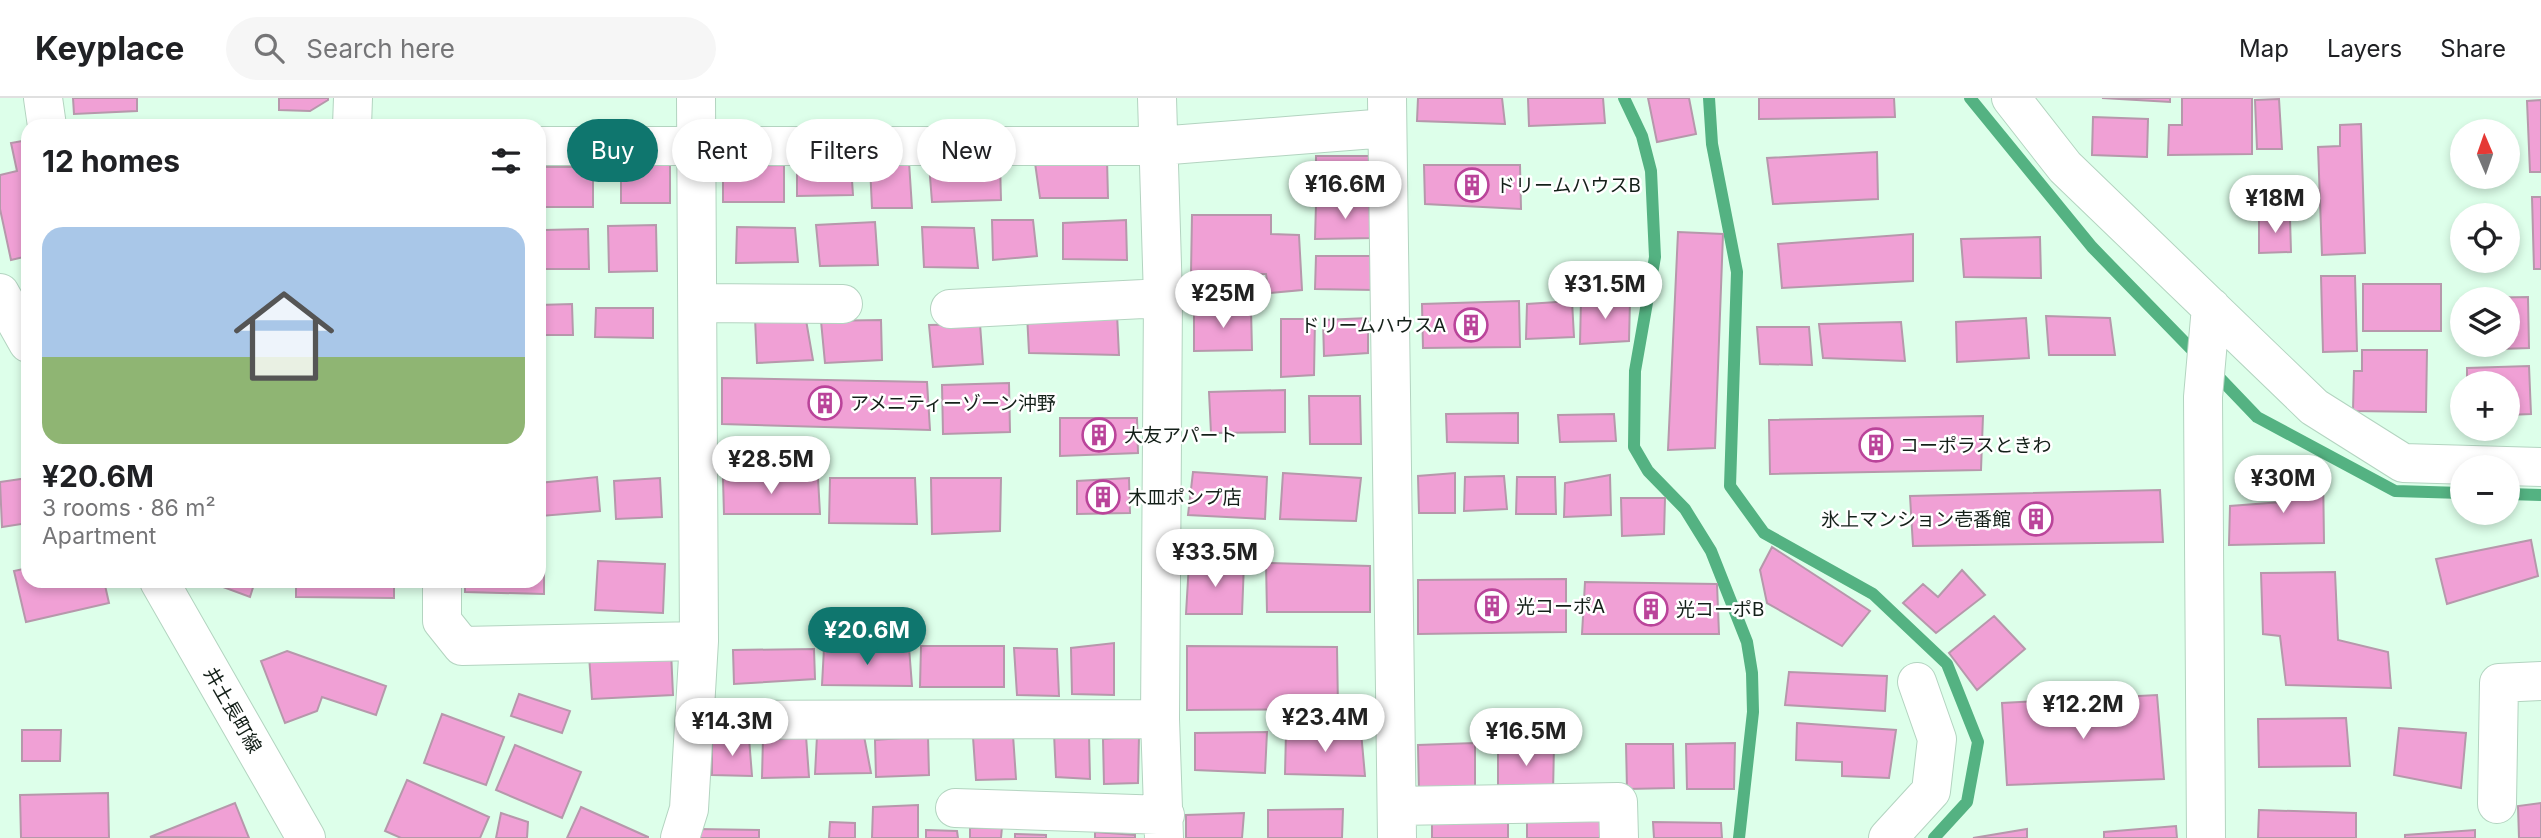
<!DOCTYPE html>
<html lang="en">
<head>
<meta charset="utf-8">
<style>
  body { margin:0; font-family:Inter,"Noto Sans JP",sans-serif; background:#f6f6f6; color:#202124; height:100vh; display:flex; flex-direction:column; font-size:26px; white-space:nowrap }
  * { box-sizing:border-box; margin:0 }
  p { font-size:23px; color:#757577 }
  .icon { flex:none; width:38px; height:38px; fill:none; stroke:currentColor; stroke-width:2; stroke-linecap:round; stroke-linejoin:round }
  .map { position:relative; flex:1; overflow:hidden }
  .sheet { position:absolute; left:21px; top:21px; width:525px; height:469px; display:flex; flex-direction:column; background:#fff; border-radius:21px; box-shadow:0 4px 10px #0003 }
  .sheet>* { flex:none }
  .banner { position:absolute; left:567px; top:21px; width:665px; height:63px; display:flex; gap:14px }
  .needle { width:46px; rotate:358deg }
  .controls { position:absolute; left:2450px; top:21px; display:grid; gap:14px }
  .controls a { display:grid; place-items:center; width:70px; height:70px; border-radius:50%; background:#fff; box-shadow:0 4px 10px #0003; font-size:35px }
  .price { position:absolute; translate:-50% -60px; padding:0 16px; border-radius:24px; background:#fff; color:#222; font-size:23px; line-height:46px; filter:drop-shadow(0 2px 4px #0008) }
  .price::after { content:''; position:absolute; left:50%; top:42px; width:21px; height:16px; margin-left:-10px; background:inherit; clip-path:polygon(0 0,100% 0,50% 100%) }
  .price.active { background:#0f766e; color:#fff }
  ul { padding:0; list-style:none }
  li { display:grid; align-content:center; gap:14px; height:371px; padding:0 21px }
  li+li { border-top:2px solid #e0e0e0 }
  li span { display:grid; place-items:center; height:217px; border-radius:21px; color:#555 }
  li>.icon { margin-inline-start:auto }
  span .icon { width:126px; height:126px; fill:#fffc; stroke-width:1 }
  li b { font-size:30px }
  h2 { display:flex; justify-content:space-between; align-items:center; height:84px; padding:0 21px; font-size:30px }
  .pill { padding:0 24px; border-radius:32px; background:#fff; box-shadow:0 4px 10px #0003; font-size:24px; line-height:63px }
  .pill.active { background:#0f766e; color:#fff }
  header { display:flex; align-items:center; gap:42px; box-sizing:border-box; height:98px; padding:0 35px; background:#fff; border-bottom:2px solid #e0e0e0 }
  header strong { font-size:33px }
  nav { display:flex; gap:38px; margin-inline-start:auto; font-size:24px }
  .search { width:490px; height:63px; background:#f6f6f6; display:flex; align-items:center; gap:18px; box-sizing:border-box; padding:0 24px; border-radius:38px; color:#757577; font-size:26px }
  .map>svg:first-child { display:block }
</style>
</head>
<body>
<header>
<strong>Keyplace</strong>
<div class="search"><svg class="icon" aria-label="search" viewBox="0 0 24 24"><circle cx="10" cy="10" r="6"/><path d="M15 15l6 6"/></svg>Search here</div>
<nav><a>Map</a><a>Layers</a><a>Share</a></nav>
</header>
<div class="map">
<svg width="2541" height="740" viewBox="0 0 2541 740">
  <rect width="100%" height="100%" fill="#ddffea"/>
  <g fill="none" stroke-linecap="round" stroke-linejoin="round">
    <path stroke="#54b282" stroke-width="12" d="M1624,0L1642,38L1651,73L1655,159L1635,273L1634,349L1648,373L1685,411L1711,453L1747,544L1752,575L1753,614L1739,740
      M1709,0L1712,46L1737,174L1730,388L1764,435L1873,496L1947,566L1978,644L1967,704L1934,740
      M1970,0L2092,149L2199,259
      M2212,272L2257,319L2395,393L2462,395
      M2508,396L2541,397"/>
  </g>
  <path fill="#f0a0d5" stroke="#b698ab" stroke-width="2" d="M73,0H137V13L74,16Z
    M279,0H328V2L310,13L279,12Z
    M1418,0H1502L1505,26L1417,23Z
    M1528,0H1603L1605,25L1529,28Z
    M1648,0H1689L1696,36L1657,44Z
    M1759,0H1894L1895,19L1759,21Z
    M2102,0H2170V4Z
    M2182,0H2252V56L2168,57L2169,27H2182Z
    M2279,1L2282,51H2257L2255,2Z
    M2541,2V74H2530L2527,3Z
    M2093,19L2148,21L2147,59L2092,57Z
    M2361,26L2365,155L2322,157L2318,49L2340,48V27Z
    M28,42V158L11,162L0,111V77L17,73L11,45Z
    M1877,54L1878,101L1773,106L1767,60Z
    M1316,58H1375L1376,92H1316Z
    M1107,61L1108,100H1040L1035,65Z
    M909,64L912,110H872L870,68Z
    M797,65L851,68L853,97L797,98Z
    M1000,65L1001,102L932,104L929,66Z
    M621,67H670V105H621Z
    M784,67V104H723V68Z
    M1424,67H1520L1521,111L1425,106Z
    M543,69H593V109H543Z
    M2532,99H2541V171H2534Z
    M1316,106H1376L1375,140L1315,141Z
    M1192,117H1271V136L1299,137L1302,192L1269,195L1266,176H1191Z
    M2259,120H2290L2291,154L2259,155Z
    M992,122H1033L1037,158L993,162Z
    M1126,122L1127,162L1063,161V125Z
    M875,124L878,167L820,168L816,127Z
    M656,127L657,173L609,174L608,128Z
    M737,129L795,130L798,164L736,165Z
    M922,129L974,130L978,170L924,169Z
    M588,131L589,171H545V132Z
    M1678,134L1723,136L1715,350L1668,352Z
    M1913,136V183L1782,190L1778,146Z
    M2040,139L2041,180L1964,179L1961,141Z
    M1316,158H1373L1374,192L1315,191Z
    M2321,178H2355L2357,253L2323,254Z
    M2363,186H2441V233H2363Z
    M2528,199L2529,250L2470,252V247H2508V201L2469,200Z
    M1581,201L1630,202L1629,243L1580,246Z
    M1519,203L1520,249L1423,250L1422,206Z
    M1572,203L1574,239L1526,241L1527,206Z
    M572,206L573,237H539V207Z
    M596,210H653V240L595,239Z
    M1251,211L1252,252L1194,253V213Z
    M1027,216H1117L1119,257L1029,255Z
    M2046,218L2110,220L2115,257H2049Z
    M755,220L806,222L813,262L757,265Z
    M1368,220V255L1324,258L1323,222Z
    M2026,220L2029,260L1957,264L1956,224Z
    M1281,221H1315L1314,277L1281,279Z
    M881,222L882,262L825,265L821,223Z
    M1901,224L1905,263L1823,260L1819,226Z
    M980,226L983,266L933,269L929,227Z
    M1757,229H1809L1812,267L1760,266Z
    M2362,252H2427L2426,314L2353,313L2354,273H2362Z
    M2529,268L2531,316L2508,317V285H2467V270Z
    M722,280L927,284L930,332L722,326Z
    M1009,285L1010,334L943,336L942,287Z
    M1285,292V334L1211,335L1209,294Z
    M1309,298H1360L1361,346H1310Z
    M1518,315V345L1447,344L1446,316Z
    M1614,316L1616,343L1560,344L1558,317Z
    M1983,318L1981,372L1770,376L1769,322Z
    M1060,320H1137L1138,355L1060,358Z
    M2323,372L2324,445L2229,447L2230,408L2282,404V375Z
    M1193,374L1267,379L1265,421L1188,417Z
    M1283,375L1361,380L1356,423L1280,421Z
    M1455,375V415H1419L1418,378Z
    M1610,377L1611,417L1564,419L1565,385Z
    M1504,378L1507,411L1464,413L1465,379Z
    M597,379L600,413L541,418L539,385Z
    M1517,379H1555L1556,416H1516Z
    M28,380V425L2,429L0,384Z
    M660,380L662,419L616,421L614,383Z
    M818,380L820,416H724L723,381Z
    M830,380H915L917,426L829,425Z
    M931,380H1001L1000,433L932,436Z
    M1129,380L1130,415L1077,416V383Z
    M2160,392L2163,444L1913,448L1910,398Z
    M1621,400H1665L1664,436L1622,438Z
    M2531,442L2538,478L2447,506L2436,461Z
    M1772,449L1870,513L1842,548L1767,505L1760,472Z
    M598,463L665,466L663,515L595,512Z
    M1189,465H1244L1242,516H1186Z
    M1266,465L1370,468V514H1267Z
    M539,466H544V496L465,494V483H539Z
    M28,470V483H104L109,505L26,524L14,473Z
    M1962,472L1985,497L1936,535L1903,505L1923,486L1938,499Z
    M2335,474L2338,542L2388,554L2391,590L2286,587L2280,538L2263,536L2261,475Z
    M1566,481V534L1418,536V482Z
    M207,483H255L250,499Z
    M296,483H394V500L296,499Z
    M1585,484L1717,486L1719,536H1582Z
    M1994,518L2025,551L1977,592L1949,555Z
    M1114,545V597L1072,596L1071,550Z
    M921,548H1004V589H920Z
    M1187,548L1337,549L1338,611L1187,612Z
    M909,549L912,588L822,587L824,550Z
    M1014,550L1057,551L1059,598L1017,597Z
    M814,551L815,581L734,586L733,552Z
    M287,553L386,588L376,617L322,599L317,613L285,625L261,563Z
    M671,553L673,597L592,601L589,557Z
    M1789,574L1887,578L1885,613L1785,607Z
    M519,596L570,613L562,635L511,618Z
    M2157,597L2164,681L2007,687L2002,605Z
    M442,616L504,639L486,687L424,665Z
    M2346,620L2350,668L2259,669L2258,621Z
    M1797,625L1896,632L1889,680L1842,678V664L1796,662Z
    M2399,630L2466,635L2461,690L2394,677Z
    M22,632H61L60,663H22Z
    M1267,634L1265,675L1195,672V635Z
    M1286,634H1361L1365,678L1285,676Z
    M1054,635L1089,636L1090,681L1056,679Z
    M1013,637L1016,681L976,682L973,639Z
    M806,638L809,679L762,680L763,639Z
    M817,638H864L871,675L815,676Z
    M928,638L929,677L876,679L875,642Z
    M1139,638L1138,685L1104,686L1103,641Z
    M749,640L752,678L712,677V644Z
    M1475,645V693L1419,695L1418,647Z
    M1735,645L1734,691H1687L1686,646Z
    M1498,646H1554L1553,695L1498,694Z
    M1626,646H1673L1674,690L1627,691Z
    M515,647L581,674L562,720L496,692Z
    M407,682L489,719L480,740H401L385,733Z
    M108,695L109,740H21L20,697Z
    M235,705L249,740L150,739Z
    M2541,705V740H2519L2518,708Z
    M918,707V740H872L873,709Z
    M581,709L648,739V740H567Z
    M1343,711L1342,740H1268V712Z
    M2259,712L2356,715V740H2258Z
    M501,715L528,724L527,740H496Z
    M1244,715L1242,740H1186V717Z
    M1607,717L1608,740H1527V719Z
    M1508,718V740H1432V720Z
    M830,724L855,725V740H829Z
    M1653,724L1721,725L1722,740H1654Z
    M2176,728L2177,740H2104V734Z
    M1002,729L1001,740H970V730Z
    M698,731L759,732V740H698Z
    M2027,731V740H1973Z
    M926,732L957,733L958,740H926Z
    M2475,732V740H2405V737Z
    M1095,734L1135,737V740H1095Z
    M1015,736L1046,737V740H1015Z"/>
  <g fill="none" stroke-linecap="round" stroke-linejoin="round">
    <defs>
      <path id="minor" d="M43,0L47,28
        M1157,0L1163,200L1160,621L1164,740
        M1387,0L1397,740
        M2011,0L2065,69L2314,309L2403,365L2541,369
        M352,28L353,0
        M539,48H1158L1387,30
        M699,205L843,206
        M950,211L1163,200
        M442,483V523L462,548L699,543
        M697,622L1160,621
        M2497,706L2499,585L2541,583
        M1397,708L1618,704L1619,740
        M955,710L1165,717
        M680,740L689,711L699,543L696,0
        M1888,740L1931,693L1937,641L1917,584
        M2206,740L2203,299L2211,209"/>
      <path id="major" d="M0,195L28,245
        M159,483L306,740"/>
    </defs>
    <use href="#minor" stroke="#b3d4c0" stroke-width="40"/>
    <use href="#major" stroke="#b3d4c0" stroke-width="40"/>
    <use href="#minor" stroke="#fff" stroke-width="38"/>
    <use href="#major" stroke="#fff" stroke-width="38"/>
  </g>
  <defs>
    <symbol id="building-ring" viewBox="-11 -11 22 22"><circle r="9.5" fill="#fff" stroke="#ba449a" stroke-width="1.5"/><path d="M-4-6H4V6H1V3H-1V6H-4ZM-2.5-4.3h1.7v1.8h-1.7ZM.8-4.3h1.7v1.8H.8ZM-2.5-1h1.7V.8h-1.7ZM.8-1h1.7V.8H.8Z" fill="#ba449a"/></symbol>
  </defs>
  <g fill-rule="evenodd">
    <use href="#building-ring" x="1453" y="68" width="38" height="38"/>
    <use href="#building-ring" x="1452" y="208" width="38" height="38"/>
    <use href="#building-ring" x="806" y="286" width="38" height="38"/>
    <use href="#building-ring" x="1080" y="318" width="38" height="38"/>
    <use href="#building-ring" x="1857" y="328" width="38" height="38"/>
    <use href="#building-ring" x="1084" y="380" width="38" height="38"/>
    <use href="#building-ring" x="2017" y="402" width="38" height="38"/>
    <use href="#building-ring" x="1473" y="489" width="38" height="38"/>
    <use href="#building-ring" x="1632" y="492" width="38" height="38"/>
  </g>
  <g text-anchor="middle" stroke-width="5" stroke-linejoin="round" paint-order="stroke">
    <g font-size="19" fill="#142019" stroke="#fff" text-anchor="start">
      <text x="1496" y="94">ドリームハウスB</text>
      <text x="1446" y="234" text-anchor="end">ドリームハウスA</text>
      <text x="850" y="312">アメニティーゾーン沖野</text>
      <text x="1124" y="344">大友アパート</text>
      <text x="1900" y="354">コーポラスときわ</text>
      <text x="1128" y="406">木皿ポンプ店</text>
      <text x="2011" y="428" text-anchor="end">氷上マンション壱番館</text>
      <text x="1516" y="515">光コーポA</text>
      <text x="1676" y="518">光コーポB</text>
    </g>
    <g font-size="19" fill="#142019" stroke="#fff">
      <text transform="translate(233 612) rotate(60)" y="7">井土長町線</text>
    </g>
  </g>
</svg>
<div class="controls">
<a><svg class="needle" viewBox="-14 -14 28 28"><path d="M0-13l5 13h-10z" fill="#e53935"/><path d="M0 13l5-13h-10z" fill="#757577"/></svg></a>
<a><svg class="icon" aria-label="locate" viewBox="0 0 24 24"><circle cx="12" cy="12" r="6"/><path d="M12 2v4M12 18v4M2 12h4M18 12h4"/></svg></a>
<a><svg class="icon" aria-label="layers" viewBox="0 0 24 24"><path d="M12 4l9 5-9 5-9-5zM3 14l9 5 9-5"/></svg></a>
<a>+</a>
<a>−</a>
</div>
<b class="price" style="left:1345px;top:123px">¥16.6M</b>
<b class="price" style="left:2275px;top:137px">¥18M</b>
<b class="price" style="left:1605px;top:223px">¥31.5M</b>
<b class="price" style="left:1223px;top:232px">¥25M</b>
<b class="price" style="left:771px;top:398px">¥28.5M</b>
<b class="price" style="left:2283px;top:417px">¥30M</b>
<b class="price" style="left:1215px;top:491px">¥33.5M</b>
<b class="price active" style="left:867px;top:569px">¥20.6M</b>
<b class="price" style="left:2083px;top:643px">¥12.2M</b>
<b class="price" style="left:1325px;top:656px">¥23.4M</b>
<b class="price" style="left:732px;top:660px">¥14.3M</b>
<b class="price" style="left:1526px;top:670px">¥16.5M</b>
<div class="banner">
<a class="pill active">Buy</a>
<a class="pill">Rent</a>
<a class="pill">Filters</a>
<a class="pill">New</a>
</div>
<section class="sheet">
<h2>12 homes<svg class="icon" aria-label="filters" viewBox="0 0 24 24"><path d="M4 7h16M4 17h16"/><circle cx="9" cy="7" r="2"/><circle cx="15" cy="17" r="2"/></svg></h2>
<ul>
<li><span style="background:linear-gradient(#a9c7e8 60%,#8fb573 0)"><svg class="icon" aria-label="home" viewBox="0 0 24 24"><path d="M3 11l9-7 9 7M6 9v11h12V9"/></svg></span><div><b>¥20.6M</b><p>3 rooms · 86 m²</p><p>Apartment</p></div></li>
</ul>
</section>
</div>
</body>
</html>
